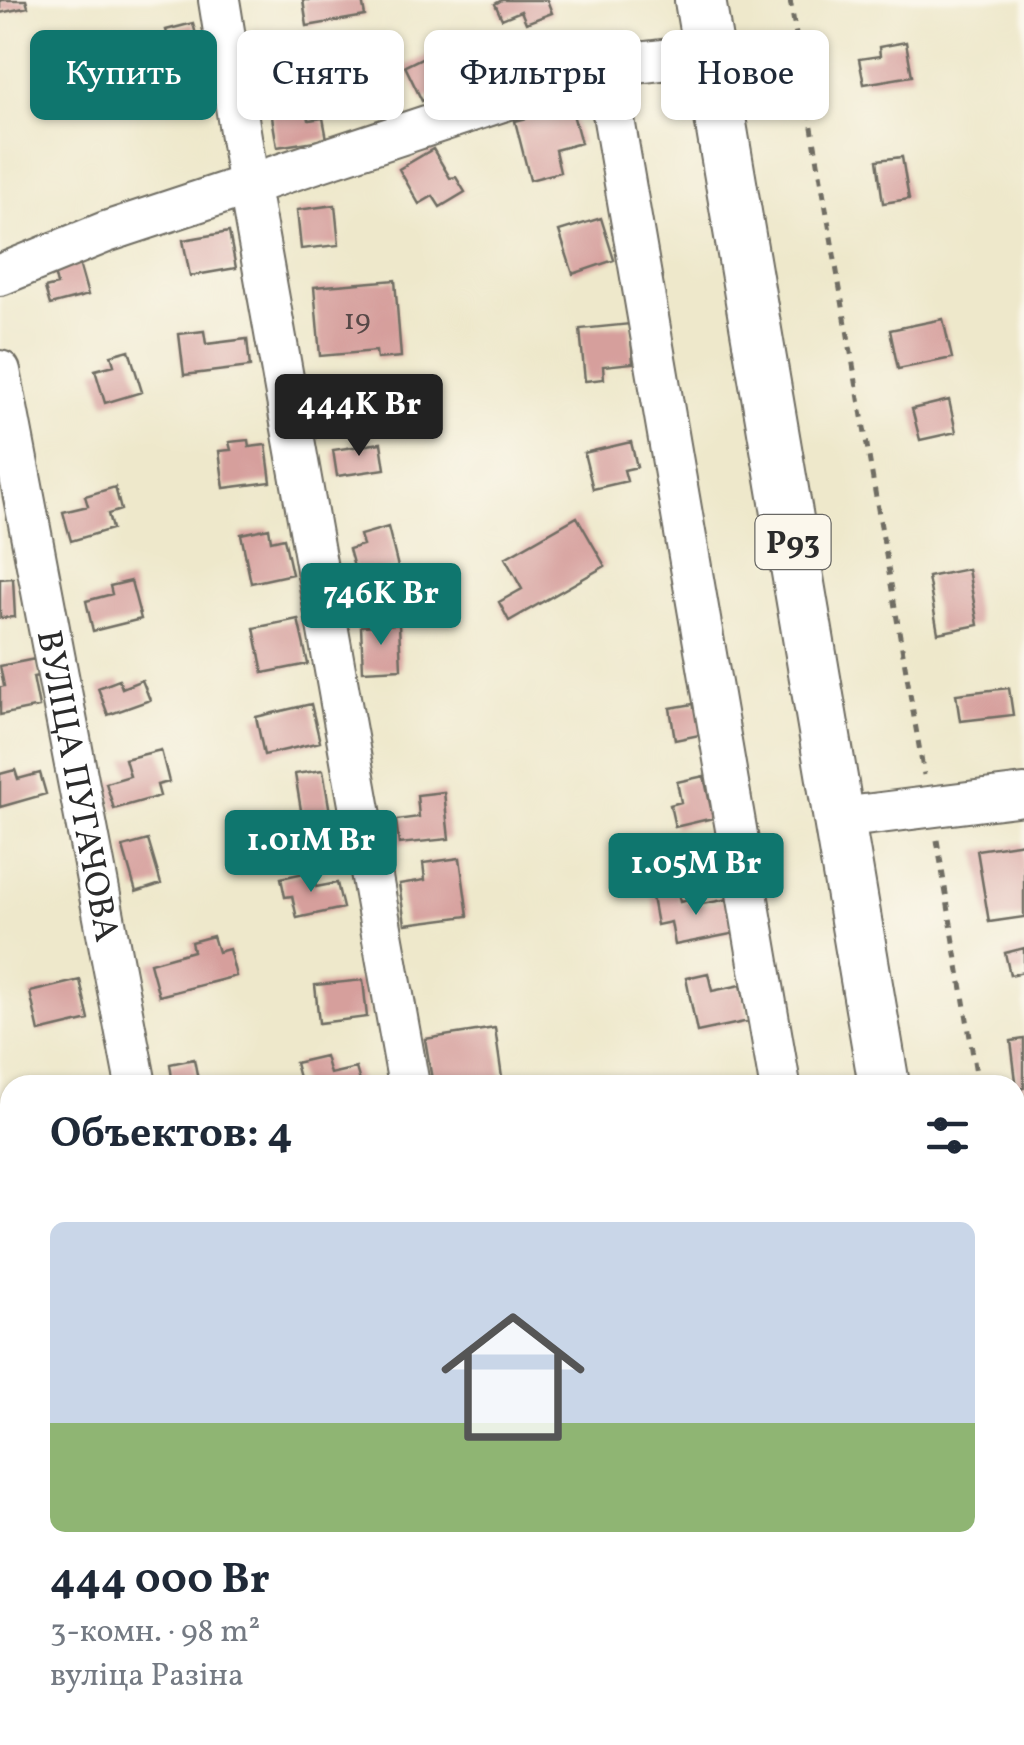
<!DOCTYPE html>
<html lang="ru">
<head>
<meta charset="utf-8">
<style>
  body { margin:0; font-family:Vollkorn,serif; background:#f6f6f7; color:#1f2937; height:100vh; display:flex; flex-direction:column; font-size:38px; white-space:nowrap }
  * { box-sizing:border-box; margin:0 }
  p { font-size:32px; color:#747a83 }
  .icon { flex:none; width:55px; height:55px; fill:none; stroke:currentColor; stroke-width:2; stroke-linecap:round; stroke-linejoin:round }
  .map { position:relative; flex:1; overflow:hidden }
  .drawer { position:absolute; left:0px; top:1075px; width:1025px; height:670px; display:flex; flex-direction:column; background:#fff; border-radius:30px 30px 0 0; box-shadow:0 2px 8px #0004 }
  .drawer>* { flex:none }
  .hud { position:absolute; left:30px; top:30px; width:965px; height:90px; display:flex; gap:20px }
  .price { position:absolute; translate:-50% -85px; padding:0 22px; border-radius:10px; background:#0f766e; color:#fff; font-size:32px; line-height:65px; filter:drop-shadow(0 2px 5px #0008) }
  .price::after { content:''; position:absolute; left:50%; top:60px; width:30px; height:22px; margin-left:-15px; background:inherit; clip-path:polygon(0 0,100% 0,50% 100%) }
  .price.selected { background:#222; color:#fff }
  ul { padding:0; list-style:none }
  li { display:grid; align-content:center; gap:20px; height:530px; padding:0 50px }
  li+li { border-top:2px solid #e0e1e3 }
  li span { display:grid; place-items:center; height:310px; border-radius:15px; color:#555 }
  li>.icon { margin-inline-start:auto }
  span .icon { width:180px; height:180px; fill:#fffc; stroke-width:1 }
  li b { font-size:42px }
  h2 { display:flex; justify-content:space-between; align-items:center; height:120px; padding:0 50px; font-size:42px }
  .tag { padding:0 35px; border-radius:15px; background:#fff; box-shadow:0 2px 8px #0004; font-size:35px; line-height:90px }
  .tag.selected { background:#0f766e; color:#fff }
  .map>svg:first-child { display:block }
</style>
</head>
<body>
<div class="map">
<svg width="1024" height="1745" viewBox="0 0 1024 1745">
  <rect width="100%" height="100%" fill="#fbf7ec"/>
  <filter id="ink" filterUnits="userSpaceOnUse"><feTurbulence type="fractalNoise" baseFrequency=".01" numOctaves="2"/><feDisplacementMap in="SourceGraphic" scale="20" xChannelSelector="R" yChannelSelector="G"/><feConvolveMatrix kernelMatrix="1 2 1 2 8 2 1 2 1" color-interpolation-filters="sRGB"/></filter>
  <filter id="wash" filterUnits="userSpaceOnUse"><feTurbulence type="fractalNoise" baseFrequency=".0048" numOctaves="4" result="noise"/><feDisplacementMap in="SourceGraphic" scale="40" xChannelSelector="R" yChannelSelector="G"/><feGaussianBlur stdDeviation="2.25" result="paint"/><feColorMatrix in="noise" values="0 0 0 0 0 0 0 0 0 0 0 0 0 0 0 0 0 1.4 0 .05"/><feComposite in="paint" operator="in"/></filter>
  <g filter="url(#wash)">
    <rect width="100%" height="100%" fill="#eee8cb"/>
    <g id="blocks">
      <path fill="#d69f9c" d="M0,0H26L28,7L0,13Z
        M303,0H362L365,16L307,26Z
        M502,0H547L552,13L526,23L521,11L502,19L495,4Z
        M193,23L205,70L162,82L156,57L172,53L166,30Z
        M906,42L912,76L864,84L859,59L880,56L879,47Z
        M436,51L453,86L422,101L405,66Z
        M305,98L309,120L323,118L327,139L277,147L270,105Z
        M571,107L581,143L555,150L560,172L530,180L515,121Z
        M433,149L450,178L456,177L465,192L440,207L433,196L419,204L399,169Z
        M902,157L909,199L883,203L877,160Z
        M335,205L339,245L301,249L297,210Z
        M601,218L614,260L573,274L559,231Z
        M229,232L236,268L190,276L183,240Z
        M78,260L88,295L50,305L45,288L57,285L53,268Z
        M395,280L401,357L377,359L376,351L320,356L314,287Z
        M943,319L952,358L898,369L890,330Z
        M630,324L633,363L603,366L604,379L585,381L580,329Z
        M204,331L206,344L247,339L250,367L184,375L179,334Z
        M129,350L142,392L105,403L95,370L114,365L111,355Z
        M949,400L956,432L920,440L912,409Z
        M248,440L249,447L266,445L271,482L224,488L219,451L231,450L229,442Z
        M631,442L637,467L624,470L627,481L593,489L584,453Z
        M381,443L385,469L337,476L333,450Z
        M115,487L121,510L108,514L112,529L71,541L63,512L88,506L85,496Z
        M577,517L605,566L509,621L499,602L522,589L505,558Z
        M388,527L398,567L357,578L349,549L363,545L360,535Z
        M269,528L271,541L284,538L292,574L251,583L241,534Z
        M968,569L978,625L938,633L928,577Z
        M13,578L15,617L0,618V579Z
        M131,581L141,619L93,631L86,601L112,594L110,586Z
        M298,619L308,664L263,673L254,628Z
        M399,624L401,669L363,671L361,626Z
        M35,659L38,676L33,677L39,707L0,715V687L4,686L0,666Z
        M119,680L122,688L142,680L150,700L108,715L98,688Z
        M1009,688L1013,715L960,721L956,694Z
        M699,703L704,734L675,740L670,708Z
        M311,704L320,742L264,755L256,717Z
        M161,750L169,782L157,785L160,796L114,809L106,783L130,776L125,759Z
        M15,770L18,779L40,773L46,794L0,807V774Z
        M323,770L334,837L298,843L294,818L302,816L295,774Z
        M704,776L713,818L675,827L670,805L681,802L677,782Z
        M444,792L449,839L399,844L396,820L419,817L417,795Z
        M148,840L161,884L136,892L123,847Z
        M1024,843V917L989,922L977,850Z
        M460,858L468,916L405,924L399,884L425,880L423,863Z
        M313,871L316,887L337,883L343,908L297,918L292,896L285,897L281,878Z
        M678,892L680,902L694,899L702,904L734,898L741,932L675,945L671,922L657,925L652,897Z
        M213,936L218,952L229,949L236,976L159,996L150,963L193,951L191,942Z
        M1024,948V972L1010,975L1005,953Z
        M708,973L712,991L741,985L749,1021L697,1032L686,978Z
        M80,980L89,1020L39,1032L30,992Z
        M363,980L367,1017L319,1023L315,985Z
        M495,1028L503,1085H433L425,1039Z
        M1024,1039V1088L1017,1089L1011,1041Z
        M325,1056L330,1074L356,1068L361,1085H301L295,1063Z
        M194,1059L199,1085H173L170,1064Z
        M10,1495V1546L0,1537V1531L8,1523L0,1516V1506Z
        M10,1672V1711L0,1700V1681Z
        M605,1736L606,1745H556V1743Z"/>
    </g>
  </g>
  <g filter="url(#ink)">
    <use href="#blocks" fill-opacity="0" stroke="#6f6d63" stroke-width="2.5"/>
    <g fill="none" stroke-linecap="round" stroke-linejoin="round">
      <defs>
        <g id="minor">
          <path d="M219,0L249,187L409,1085"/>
          <path d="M605,67L780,1085"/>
          <path d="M0,275L106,232L605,67L710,54"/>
          <path id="s1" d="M0,371L136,1085"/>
          <path d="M840,818L1024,795"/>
          <path d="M0,1568L10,1577"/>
          <path d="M176,1735L186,1745"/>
          <path d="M525,1735L527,1745"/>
          <path d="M892,1735L894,1745"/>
          <path d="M226,1745V1735"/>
        </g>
        <path id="major" d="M700,0L884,1085
          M991,1735L993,1745"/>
      </defs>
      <use href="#minor" stroke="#6f6d63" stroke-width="44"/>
      <use href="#major" stroke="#6f6d63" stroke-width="54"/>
      <path stroke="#6f6d63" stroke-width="5" stroke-dasharray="8 8" stroke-linecap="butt" d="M790,0L924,775
        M937,840L978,1085
        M1015,1306L1024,1360"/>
      <use href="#minor" stroke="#fff" stroke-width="40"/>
      <use href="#major" stroke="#fff" stroke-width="50"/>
    </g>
  </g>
  <g text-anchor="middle" stroke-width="8" stroke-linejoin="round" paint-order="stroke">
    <g font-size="30" fill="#564847">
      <text x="357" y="329">19</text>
    </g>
    <rect fill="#fbf7ec" stroke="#696865" stroke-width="2.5" x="755.5" y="515" width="75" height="54" rx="8"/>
    <g font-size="32" font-weight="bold" fill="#2b2b2b">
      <text x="793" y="553">Р93</text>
    </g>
    <g font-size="35" fill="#2b2b2b" stroke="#fbf7ec">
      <text dy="12" stroke="none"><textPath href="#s1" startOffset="422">ВУЛІЦА ПУГАЧОВА</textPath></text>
    </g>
  </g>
</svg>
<b class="price selected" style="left:359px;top:459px">444K Br</b>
<b class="price" style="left:381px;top:648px">746K Br</b>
<b class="price" style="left:311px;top:895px">1.01M Br</b>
<b class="price" style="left:696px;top:918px">1.05M Br</b>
<div class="hud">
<a class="tag selected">Купить</a>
<a class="tag">Снять</a>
<a class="tag">Фильтры</a>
<a class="tag">Новое</a>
</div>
<section class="drawer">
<h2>Объектов: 4<svg class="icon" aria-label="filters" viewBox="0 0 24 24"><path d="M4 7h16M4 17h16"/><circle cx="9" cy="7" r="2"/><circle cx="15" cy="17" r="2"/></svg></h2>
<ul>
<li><span style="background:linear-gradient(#c9d6e8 65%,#8fb573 0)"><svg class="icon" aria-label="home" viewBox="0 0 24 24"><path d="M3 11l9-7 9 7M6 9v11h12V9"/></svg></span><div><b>444 000 Br</b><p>3-комн. · 98 m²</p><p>вуліца Разіна</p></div></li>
</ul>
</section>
</div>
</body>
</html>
